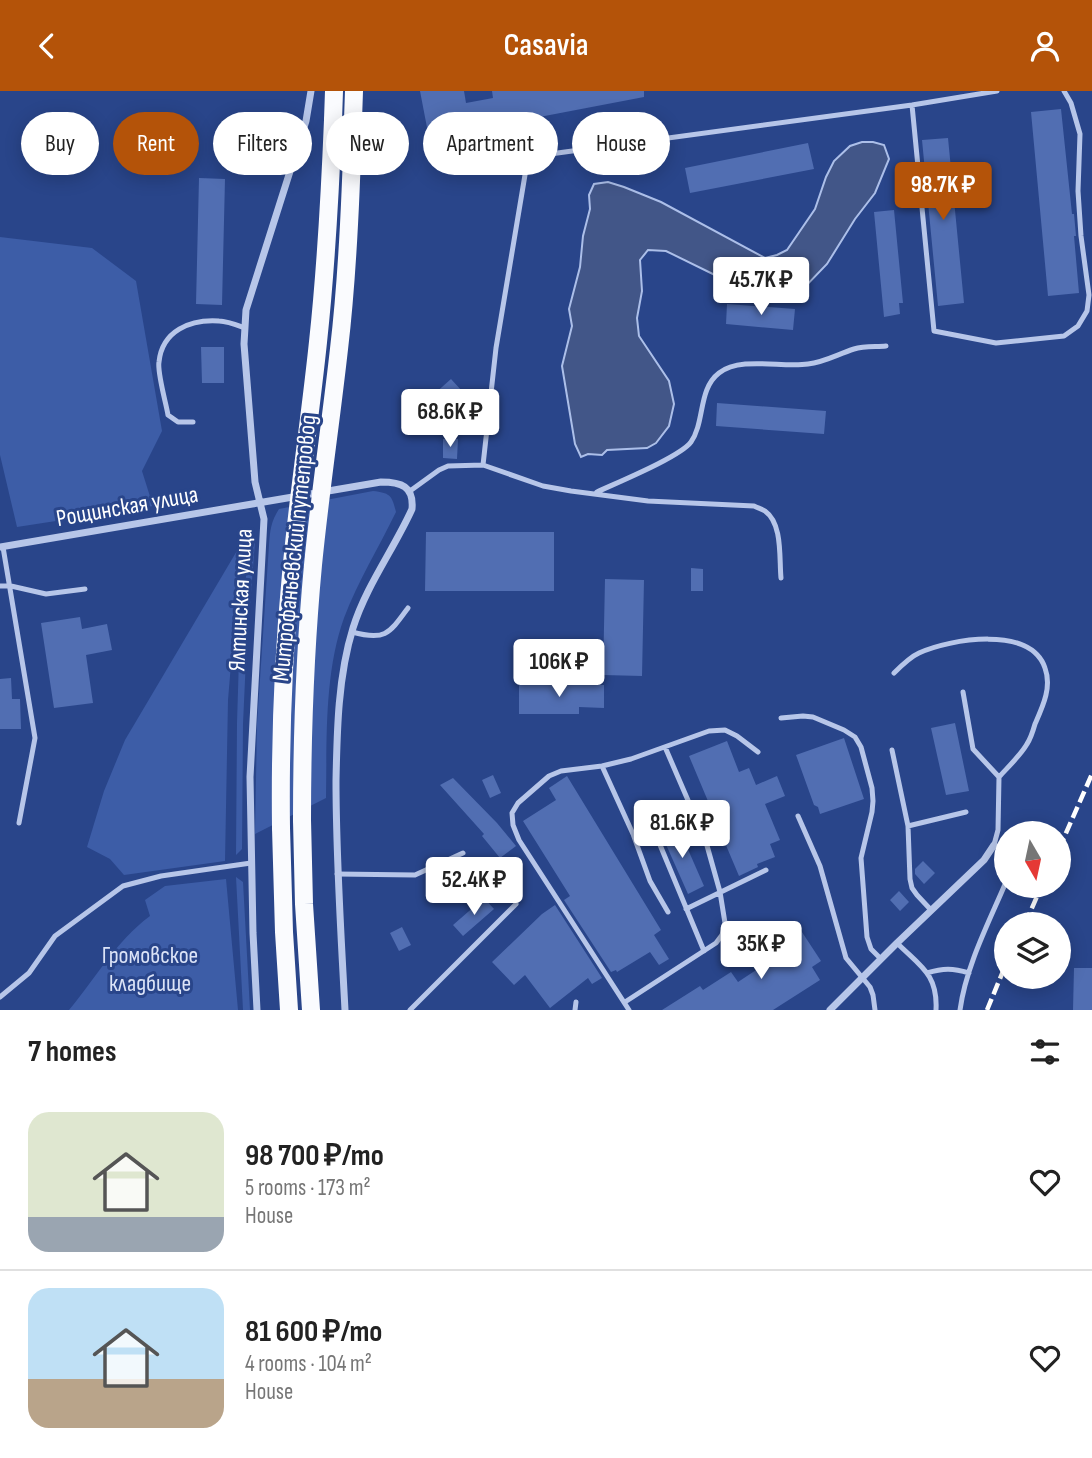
<!DOCTYPE html>
<html lang="en">
<head>
<meta charset="utf-8">
<style>
  body { margin:0; font-family:"Sofia Sans Condensed",sans-serif; background:#f2f2f2; color:#222; height:100vh; display:flex; flex-direction:column; font-size:26px; white-space:nowrap }
  * { box-sizing:border-box; margin:0 }
  p { font-size:23px; color:#767676 }
  .icon { flex:none; width:38px; height:38px; fill:none; stroke:currentColor; stroke-width:2; stroke-linecap:round; stroke-linejoin:round }
  .map { position:relative; height:919px; overflow:hidden }
  .sheet { display:flex; flex-direction:column; background:#fff; flex:1 }
  .sheet>* { flex:none }
  .hud { position:absolute; left:21px; top:21px; width:700px; height:63px; display:flex; gap:14px }
  .needle { width:46px; rotate:171deg }
  .controls { position:absolute; left:994px; top:730px; display:grid; gap:14px }
  .controls a { display:grid; place-items:center; width:77px; height:77px; border-radius:50%; background:#fff; box-shadow:0 4px 18px #0003; font-size:35px }
  .price { position:absolute; translate:-50% -60px; padding:0 16px; border-radius:7px; background:#fff; color:#222; font-size:23px; line-height:46px; filter:drop-shadow(0 2px 4px #0008) }
  .price::after { content:''; position:absolute; left:50%; top:42px; width:21px; height:16px; margin-left:-10px; background:inherit; clip-path:polygon(0 0,100% 0,50% 100%) }
  .price.active { background:#b45309; color:#fff }
  ul { padding:0; list-style:none }
  li { display:flex; align-items:center; gap:21px; height:175px; padding:0 28px }
  li+li { border-top:2px solid #e0e0e0 }
  li span { display:grid; place-items:center; flex:none; width:196px; height:140px; border-radius:21px; color:#555 }
  li>.icon { margin-inline-start:auto }
  span .icon { width:84px; height:84px; fill:#fffc; stroke-width:1 }
  li b { font-size:30px }
  h2 { display:flex; justify-content:space-between; align-items:center; height:84px; padding:0 28px; font-size:30px }
  .tag { padding:0 24px; border-radius:32px; background:#fff; box-shadow:0 4px 18px #0003; font-size:24px; line-height:63px }
  .tag.active { background:#b45309; color:#fff }
  header { display:flex; justify-content:space-between; align-items:center; height:91px; padding:0 28px; background:#b45309; color:#fff; font-size:32px; font-weight:600 }
  .map>svg:first-child { display:block }
</style>
</head>
<body>
<header><svg class="icon" aria-label="back" viewBox="0 0 24 24"><path d="M15 5l-7 7 7 7"/></svg>Casavia<svg class="icon" aria-label="person" viewBox="0 0 24 24"><circle cx="12" cy="8" r="4"/><path d="M4 21q1-7 8-7t8 7"/></svg></header>
<div class="map">
<svg width="1092" height="919" viewBox="0 0 1092 919">
  <rect width="100%" height="100%" fill="#29458a"/>
  <path fill="#3d5da7" d="M0,146L92,157L136,190L162,340L142,380L153,415L17,436L0,364Z
    M373,400C390,402 392,404 396,421C379,456 358,490 344,527C324,583 327,649 326,707L255,743L257,633L269,454C270,440 271,430 279,418Z
    M249,450H255L246,567L243,633L242,758L236,764L237,632L239,567Z
    M241,453L228,609L225,770L124,784L110,768L87,756L104,700L125,649Z
    M236,786L243,791L250,919H243Z
    M226,788L238,919H69C96,887 116,850 150,825L145,809L165,795Z"/>
  <path fill="#425688" stroke="#acbfe9" stroke-width="2" d="M862,51H873L884,54L889,68L875,102L855,128L827,173L802,199L781,208L764,205L723,188L666,160L648,159L640,169L642,200L637,227L639,245L669,290L674,313L669,335L656,352L647,357L607,359L602,364L588,363L581,366L575,353L562,275L572,235L569,218L580,176L583,145L590,118L589,104L594,93L608,91L624,96L661,111L765,167L777,164L787,159L815,118L826,86L834,70L850,55Z"/>
  <path fill="#516eb2" d="M420,0H464L466,12L493,7L492,0H644V6L429,47Z
    M1061,18L1072,123H1074L1076,145H1074L1079,202L1048,205L1031,21Z
    M948,47L964,212L938,215L922,49Z
    M808,52L814,78L690,102L685,77Z
    M199,87L225,88L222,214L196,213Z
    M894,119L903,212H899L900,223L884,226L874,121Z
    M727,213L795,218L793,239L726,233Z
    M201,256H224V292H202Z
    M451,288L462,300L435,324L424,312Z
    M717,312L826,320L824,343L716,335Z
    M443,348H458L457,368L443,367Z
    M426,441H554V500H425Z
    M691,477L703,478V500H691Z
    M605,488L644,489L642,585L603,584Z
    M80,526L82,538L107,533L112,559L86,564L93,612L54,617L41,532Z
    M11,587L12,608H20L21,638H0V588Z
    M519,594H604V617L579,616V623H519Z
    M955,632L969,700L946,704L931,637Z
    M844,647L864,708L820,723L818,716L814,714L796,664Z
    M727,650L739,681L749,677L756,694L777,685L785,705L765,713L780,749L770,753L775,766L757,773L758,776L739,785L717,733L712,736L707,725L713,722L689,665Z
    M493,684L501,702L490,707L482,689Z
    M567,685L661,839L654,844L669,868L659,874L650,861L617,881L616,879L611,881L564,809L570,805L523,730L556,709L549,697Z
    M453,687L497,732L516,755L500,767L482,745L484,743L440,694Z
    M674,734L680,748L683,747L704,795L688,803L660,740Z
    M923,770L935,782L924,793L915,783V778Z
    M899,800L909,811L900,820L890,809Z
    M484,807L494,818L463,845L453,834Z
    M555,814L602,887L592,893L588,887L550,917L525,884L514,894L492,871L542,823Z
    M798,835L821,870L812,876L820,889L773,919H662L700,895L703,899L731,881L738,891L782,862L774,850Z
    M402,836L411,854L399,860L390,842Z
    M1074,877H1092V919H1073Z"/>
  <g fill="none" stroke-linecap="round" stroke-linejoin="round">
    <path stroke="#b7c6e9" stroke-width="5" d="M912,14L934,240L996,252L1064,245L1078,235L1087,220L1089,204L1081,145L1078,100L1080,43L1071,12L1064,0
      M271,38L289,37L302,42
      M455,77L528,66
      M193,331H178L168,324C166,312 157,281 159,271C162,240 190,228 219,230C227,230 237,234 245,237
      M483,374L543,395L571,400L648,410L754,415C758,417 762,418 765,420C783,433 779,467 781,487
      M410,400L439,379L448,375L483,374L496,257L528,66L912,14L997,0
      M597,401C616,392 680,366 691,351C705,331 698,298 719,282C741,265 782,277 808,273C825,271 838,263 854,258C864,255 876,256 886,255
      M3,456L35,647L19,732
      M0,495H11L46,503L85,498
      M352,541C385,550 389,543 408,517
      M894,582C901,575 910,566 919,562C950,548 1031,534 1045,577C1052,596 1043,615 1035,633C1033,640 1031,647 1027,653C1020,665 1008,676 999,686L973,658L963,601
      M781,627L803,625L813,626L844,639L855,646L861,656L872,697L873,710L872,721L861,767L867,846L871,858L881,868
      M892,659L908,735L910,788L912,797L917,804L931,819
      M602,675L633,743L650,790L668,821
      M798,725L820,775L846,867L870,896L873,904L875,919
      M908,735L966,721
      M653,737L704,860
      M633,743L653,737L692,718
      M994,754L998,739L999,686
      M337,783L415,784L463,762
      M686,818L766,779
      M722,844L750,849L761,859
      M897,852C920,875 938,883 936,919
      M927,882C943,877 953,877 969,882
      M0,906L29,882L55,845L123,795L161,785L251,772
      M625,911L716,852L722,844L725,832L720,801L706,751L665,656
      M410,919L516,813
      M575,919L576,911
      M629,919L519,749L513,734L512,722L518,712L549,685L561,680L602,675L631,668L709,640L725,639L737,645L758,661
      M960,919C966,875 989,831 1006,791"/>
    <path stroke="#b7c6e9" stroke-width="7" d="M0,456L381,391C401,391 414,395 412,418C394,458 366,495 353,537C338,585 337,640 336,690C336,767 341,843 345,919
      M257,919L253,842L250,686L264,428L255,391L254,378L244,253L246,219L306,30L311,0
      M830,919L897,852L984,769L994,754"/>
    <path stroke="#fafbfe" stroke-width="18" d="M333,29L334,0
      M353,29L354,0
      M302,729L304,813L311,919
      M281,737L284,841L289,919"/>
    <path stroke="#fff" stroke-width="4.5" stroke-dasharray="12 5" stroke-linecap="butt" d="M1059,758L1092,683
      M1025,833L1042,794
      M987,919L1006,873"/>
    <path stroke="#fafbfe" stroke-width="18" d="M302,729C302,644 305,559 313,474C320,402 331,330 339,258C348,182 351,106 353,29
      M281,737C280,652 283,567 291,483C298,405 310,328 318,251C326,177 330,103 333,29"/>
  </g>
  <g text-anchor="middle" stroke-width="6" stroke-linejoin="round" paint-order="stroke">
    <g font-size="24" fill="#fff" stroke="#29458a">
      <text transform="translate(127 415) rotate(-10)" y="8">Рощинская улица</text>
      <text transform="translate(294 457) rotate(-84)" y="8">Митрофаньевский путепровод</text>
      <text transform="translate(240 509) rotate(-87)" y="8">Ялтинская улица</text>
    </g>
    <g font-size="24" fill="#dbe3f7" stroke="#29458a">
      <text x="150" y="872">Громовское<tspan x="150" dy="28">кладбище</tspan></text>
    </g>
  </g>
</svg>
<div class="controls">
<a><svg class="needle" viewBox="-14 -14 28 28"><path d="M0-13l5 13h-10z" fill="#e53935"/><path d="M0 13l5-13h-10z" fill="#767676"/></svg></a>
<a><svg class="icon" aria-label="layers" viewBox="0 0 24 24"><path d="M12 4l9 5-9 5-9-5zM3 14l9 5 9-5"/></svg></a>
</div>
<b class="price active" style="left:943px;top:131px">98.7K ₽</b>
<b class="price" style="left:761px;top:226px">45.7K ₽</b>
<b class="price" style="left:450px;top:358px">68.6K ₽</b>
<b class="price" style="left:559px;top:608px">106K ₽</b>
<b class="price" style="left:682px;top:769px">81.6K ₽</b>
<b class="price" style="left:474px;top:826px">52.4K ₽</b>
<b class="price" style="left:761px;top:890px">35K ₽</b>
<div class="hud">
<a class="tag">Buy</a>
<a class="tag active">Rent</a>
<a class="tag">Filters</a>
<a class="tag">New</a>
<a class="tag">Apartment</a>
<a class="tag">House</a>
</div>
</div>
<section class="sheet">
<h2>7 homes<svg class="icon" aria-label="filters" viewBox="0 0 24 24"><path d="M4 7h16M4 17h16"/><circle cx="9" cy="7" r="2"/><circle cx="15" cy="17" r="2"/></svg></h2>
<ul>
<li><span style="background:linear-gradient(#dfe7d0 75%,#9aa5b1 0)"><svg class="icon" aria-label="home" viewBox="0 0 24 24"><path d="M3 11l9-7 9 7M6 9v11h12V9"/></svg></span><div><b>98 700 ₽/mo</b><p>5 rooms · 173 m²</p><p>House</p></div><svg class="icon" aria-label="heart" viewBox="0 0 24 24"><path d="M12 20l-8-8c-3-5 5-10 8-4 3-6 11-1 8 4z"/></svg></li>
<li><span style="background:linear-gradient(#bfe0f5 65%,#b9a48a 0)"><svg class="icon" aria-label="home" viewBox="0 0 24 24"><path d="M3 11l9-7 9 7M6 9v11h12V9"/></svg></span><div><b>81 600 ₽/mo</b><p>4 rooms · 104 m²</p><p>House</p></div><svg class="icon" aria-label="heart" viewBox="0 0 24 24"><path d="M12 20l-8-8c-3-5 5-10 8-4 3-6 11-1 8 4z"/></svg></li>
</ul>
</section>
</body>
</html>
